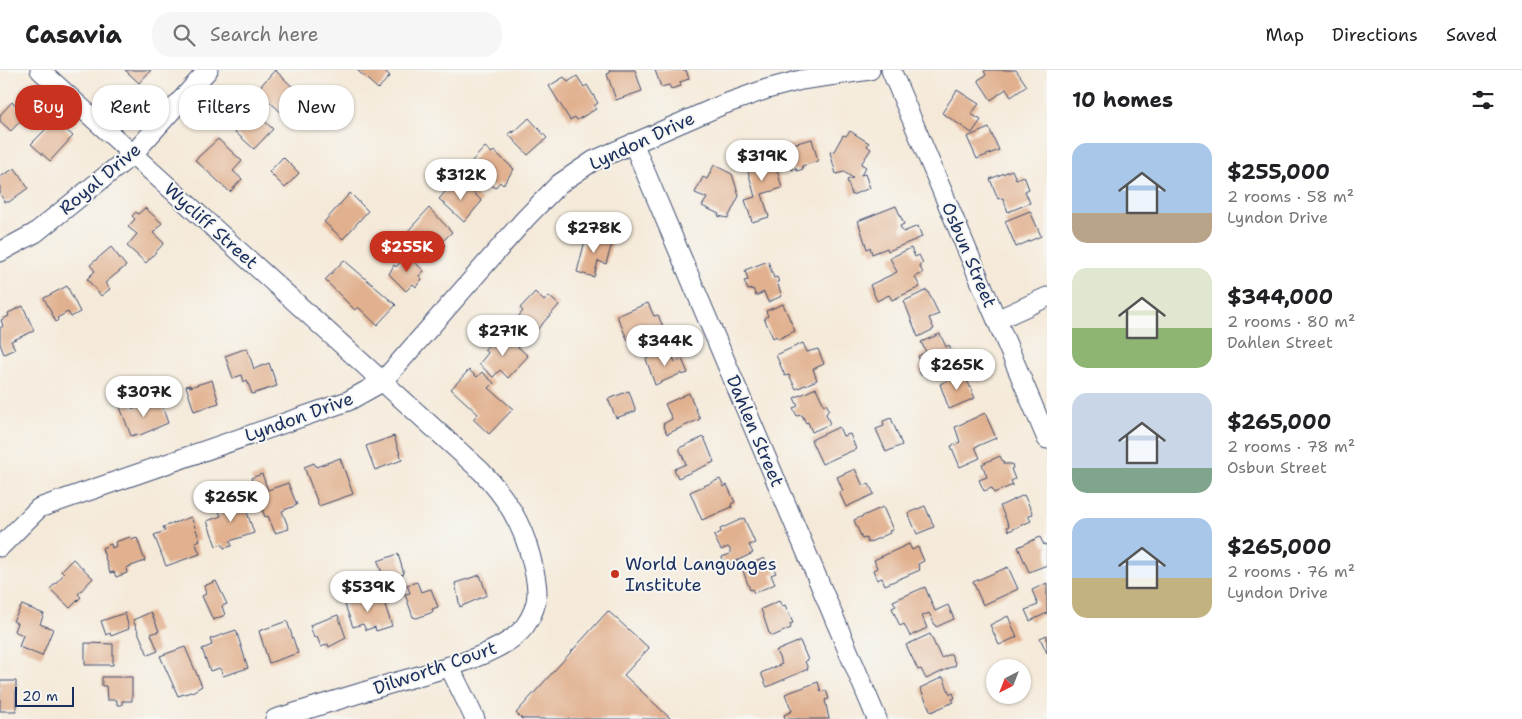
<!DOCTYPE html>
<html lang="en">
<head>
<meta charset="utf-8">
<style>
  body { margin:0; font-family:"Shantell Sans",sans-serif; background:#f6f6f6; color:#202124; height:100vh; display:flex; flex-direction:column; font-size:19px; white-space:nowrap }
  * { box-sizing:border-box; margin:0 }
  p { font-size:16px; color:#757577 }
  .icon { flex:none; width:28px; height:28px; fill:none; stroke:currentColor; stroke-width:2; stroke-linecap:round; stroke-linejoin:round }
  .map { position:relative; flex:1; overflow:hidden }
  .drawer { display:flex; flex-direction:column; background:#fff; width:475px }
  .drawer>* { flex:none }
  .banner { position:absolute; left:15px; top:15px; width:475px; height:45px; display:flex; gap:10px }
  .needle { width:32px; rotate:222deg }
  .buttons { position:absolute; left:986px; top:589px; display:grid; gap:10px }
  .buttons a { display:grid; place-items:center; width:45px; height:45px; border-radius:50%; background:#fff; box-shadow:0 1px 4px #0004; font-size:25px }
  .scale { position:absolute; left:15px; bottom:12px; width:59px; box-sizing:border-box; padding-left:5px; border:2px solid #1b2f5e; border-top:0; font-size:14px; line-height:18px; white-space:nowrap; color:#1b2f5e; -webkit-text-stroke:4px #f6f6f2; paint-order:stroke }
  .price { position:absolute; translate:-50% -42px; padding:0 11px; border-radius:18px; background:#fff; color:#222; font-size:16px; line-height:32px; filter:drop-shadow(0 1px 2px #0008) }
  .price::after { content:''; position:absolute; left:50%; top:30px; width:15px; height:11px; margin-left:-8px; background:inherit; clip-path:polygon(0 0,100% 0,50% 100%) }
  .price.on { background:#c8321e; color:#fff }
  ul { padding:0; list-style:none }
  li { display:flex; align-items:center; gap:15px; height:125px; padding:0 25px }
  li span { display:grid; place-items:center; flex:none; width:140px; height:100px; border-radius:15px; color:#555 }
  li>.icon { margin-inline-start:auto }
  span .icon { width:60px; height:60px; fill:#fffc; stroke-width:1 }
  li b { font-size:21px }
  h2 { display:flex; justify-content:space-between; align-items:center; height:60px; padding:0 25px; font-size:21px }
  .pill { padding:0 18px; border-radius:20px; background:#fff; box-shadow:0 1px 4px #0004; font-size:18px; line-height:45px }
  .pill.on { background:#c8321e; color:#fff }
  header { display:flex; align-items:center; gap:30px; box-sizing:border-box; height:70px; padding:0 25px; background:#fff; border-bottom:1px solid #e0e0e0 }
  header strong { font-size:24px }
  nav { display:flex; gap:28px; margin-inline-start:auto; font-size:18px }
  .search { width:350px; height:45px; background:#f6f6f6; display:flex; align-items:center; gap:12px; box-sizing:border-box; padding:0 18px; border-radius:20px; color:#757577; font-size:19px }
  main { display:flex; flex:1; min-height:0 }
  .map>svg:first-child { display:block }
</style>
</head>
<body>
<header>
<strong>Casavia</strong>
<div class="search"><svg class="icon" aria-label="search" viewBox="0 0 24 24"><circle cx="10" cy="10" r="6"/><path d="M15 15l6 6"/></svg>Search here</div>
<nav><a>Map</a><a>Directions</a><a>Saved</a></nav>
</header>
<main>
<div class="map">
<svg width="1047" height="649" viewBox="0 0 1047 649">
  <rect width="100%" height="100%" fill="#f6f6f2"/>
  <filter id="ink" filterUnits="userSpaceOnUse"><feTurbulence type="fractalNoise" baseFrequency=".02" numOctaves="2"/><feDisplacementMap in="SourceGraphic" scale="10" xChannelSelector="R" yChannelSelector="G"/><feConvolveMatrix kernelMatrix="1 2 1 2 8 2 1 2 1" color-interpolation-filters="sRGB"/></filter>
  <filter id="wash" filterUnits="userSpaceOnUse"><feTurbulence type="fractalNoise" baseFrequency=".0096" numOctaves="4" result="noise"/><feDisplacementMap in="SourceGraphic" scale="20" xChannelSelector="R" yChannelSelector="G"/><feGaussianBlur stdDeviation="1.12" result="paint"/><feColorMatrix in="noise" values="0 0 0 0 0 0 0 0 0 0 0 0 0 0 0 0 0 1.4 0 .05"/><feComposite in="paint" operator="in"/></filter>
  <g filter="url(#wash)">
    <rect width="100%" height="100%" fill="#f5ead9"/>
    <g id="blocks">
      <path fill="#e1b08e" d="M125,0H151L139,13Z
        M275,0L302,26L284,45L257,20Z
        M357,0H384L390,6L378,19Z
        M609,0H635L642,21L616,30L607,4L610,3Z
        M655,0H686L689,9L680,12L681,16L671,19L669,15L661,17Z
        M986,0H1016L1027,16L1011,27L1006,19L991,30L978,10L986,5L984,1Z
        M577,6L584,17L587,15L598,33L594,36L596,39L577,50L575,47L570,50L549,16L564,7L568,12Z
        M957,20L979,34L971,44L981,50L972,63L942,43Z
        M12,32L26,45L11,61L0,51V45Z
        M244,32L273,59L254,79L225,53Z
        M529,48L547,68L528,85L508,64L512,61L513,63Z
        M55,50L73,66L50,91L31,74Z
        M989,58L999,80L977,89L967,67Z
        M850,61L869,73L867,76L871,79L861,94L866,97L861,105L865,104L870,118L852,125L847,110L853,108L844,102L836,104L830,82L834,81L843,65L846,66Z
        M218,69L242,91L233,101L242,109L230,122L195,90Z
        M812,69L818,91L802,96L803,99L797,101L796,98L792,100L785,76Z
        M485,77L492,83L494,81L514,99L503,115L500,112L495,118L475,101L478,98L471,92Z
        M771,78L782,118L762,124L769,147L752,152L745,130L755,127L745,90L751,88L750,84Z
        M283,87L299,103L285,118L269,102Z
        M714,95L732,104L739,126L728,148L718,146L719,144L702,136L707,128L695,123L703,107L707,109Z
        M15,98L28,118L9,132H5L0,124V107Z
        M1012,100L1016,109L1024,106L1029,119L1025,121L1030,133L1008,142L1003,128L998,129L990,109Z
        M464,114L482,131L464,152L439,129L451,115L457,121Z
        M350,123L368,141L343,169L324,152Z
        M896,136L904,154L900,156L903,162L918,156L922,167L888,181L887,178L872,184L870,177L867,179L858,151Z
        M145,138L162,153L153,163L164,173L146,193L127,176L137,164L128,157L135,149L132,146L136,142L138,144Z
        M429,138L452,162L442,172L445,175L434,187L407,162Z
        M1030,141L1041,166L1016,177L1005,151Z
        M587,163L613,170L606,194L598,191L594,207L577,202Z
        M111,177L126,196L105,213L110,219L101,226L87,209L95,201L90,195Z
        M911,178L915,187L919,185L923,193L919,195L923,203L915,207L920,217L892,230L889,225L877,231L870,215L897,202L890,188Z
        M407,185L424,201L419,206L422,209L416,217L413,214L406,221L389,204L394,195L396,197Z
        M344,190L396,235L377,255L358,237L355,240L325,210Z
        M768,191L774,208L777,207L779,212H777L782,226L768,232L764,222L756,226L753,219L748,220L744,211L748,210L745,200Z
        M67,216L80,242L71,247L68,242L57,248L58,250L56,252L44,228Z
        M927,220L939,244L929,248L934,259L918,267L904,231Z
        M535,222L544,231L549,226L559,235L528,270L511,255L523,241L520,238Z
        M648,233L654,246L658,245L670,273L649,282L642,265L628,271L617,246Z
        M783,234L795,261L778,269L776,266L773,268L764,248L768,246L766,241Z
        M23,236L34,261L11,271L15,279L4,284L0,274V258L3,256L1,250L9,246L8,243Z
        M940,264L946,277L949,275L955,290L921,305L918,298L922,296L918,286L926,282L921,272Z
        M498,265L501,268L505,265L528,286L508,308L500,300L493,307L479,294L488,283L484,280Z
        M803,273L807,282L818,279L824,294L813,299L817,310L796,319L789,305L785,306L776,285Z
        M247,278L254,299L269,293L277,316L252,324L247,310L244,312L242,305L233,308L225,286Z
        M669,278L675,292L682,289L688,303L682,305V303L655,315L646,289Z
        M469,300L477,307L482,302L494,313L489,318L513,339L489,364L473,349L478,344L451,319Z
        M964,303L975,328L949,339L940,314Z
        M212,310L219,333L194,341L186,316L190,315V317Z
        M816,318L824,335L826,334L829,339L826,344L830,354L812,362L808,352L806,353L802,345L797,346L793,338L798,336L794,328Z
        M629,321L636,341L616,348L608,329Z
        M689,323L700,349L667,364L663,354L672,349L665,334Z
        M160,330L168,353L138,366L137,364L131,366L120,337L130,334L133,339Z
        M985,343L996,368L975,377L980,388L960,397L951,376L960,372L955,357Z
        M891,348L902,375L886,382L876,359L884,356L883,351Z
        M839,357L843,366L850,364L856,379L822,394L811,370Z
        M394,366L402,390L375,400L366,376Z
        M704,367L714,392L678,408L674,399L686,394L679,378Z
        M1000,386L1004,394H1012L1013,398L1011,399L1015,409L1011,411L1013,415L994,423L992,418L984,421L979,410L987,407L982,394Z
        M340,388L353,424L319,436L304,397L314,393L316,397Z
        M855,399L863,416L869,414L874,424L846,437L839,422L843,421L837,407Z
        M262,404L268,420L288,413L297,435L282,441L289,459L275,463L268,446L265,447L251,408Z
        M720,409L724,417L727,415L735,432L731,434L732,437L702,450L690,422Z
        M1024,425L1033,444L1028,446L1031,451L1009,461L1007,457L1009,456L1000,436Z
        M232,427L233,430L242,427L254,463L230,471L232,476L224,478L222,474L216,476L207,451L221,446L217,436Z
        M925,436L934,457L917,464L908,443Z
        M883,437L893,460L889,461L890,463L868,473L866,468L862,469L854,450Z
        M191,447L200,470L195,472L200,484L166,496L154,465L165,461L163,457Z
        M744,448L755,473L749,475L753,483L726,496L722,487L730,484V479L728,477L721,480L714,466L721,462L720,459Z
        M130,467L131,470L137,468L145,491L126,498L127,503L116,507L114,502L110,503L102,478L111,474L112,478L116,476L115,472Z
        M1040,467L1044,475L1047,474V495L1029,502L1018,477Z
        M909,474L912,480L918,477L924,491L918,494L920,500L885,515L882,508L877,510L873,500L877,498L874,490Z
        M398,484L404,504L384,510L378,491Z
        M764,488L768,496L772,495L776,503L771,505L775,514L754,523L752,519L750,520L742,498Z
        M73,489L93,508L78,524L81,527L70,538L50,519L64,504L61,501Z
        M1008,497L1018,519L983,535L973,512Z
        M480,505L487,525L460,537L455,513Z
        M216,511L227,534L222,536L225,545L213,550L202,526L206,524L204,516Z
        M417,512L421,522L431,519L438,537L432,539L433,542L417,548L413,547L405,524L410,523L407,515Z
        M1047,513V543L1030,551L1025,540L1038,535L1032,520Z
        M925,517L935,541L948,535L954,549L936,557L929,543L922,546L927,558L910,566L904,554L900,556L892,538L896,536L893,531Z
        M357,521L360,530L367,528L369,534L383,529L392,556L376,561L375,557L366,560L363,554L353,557L345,535L349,533L347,525Z
        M779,531L782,536L785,535L793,553L790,554L791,558L773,566L769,563L761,539Z
        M22,535L44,544L40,554L53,559L42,586L19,577L23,565L14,561L17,553L13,551Z
        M608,541L649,578L624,605L671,649H522L516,643Z
        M151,542L159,561L151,564L158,581L148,585L133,550Z
        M125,543L129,559L111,566L110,563L106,565L101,551Z
        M338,545L346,568L329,577L328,574L321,577L317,567L314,568L310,555Z
        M1008,546L1017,567L999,575L990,555Z
        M287,551L298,583L269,593L259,561Z
        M236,560L248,598L223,606L220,598L210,601L202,579L212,575L210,569Z
        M930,564L941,588L951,584L956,595L926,609L921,599L918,600L906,575Z
        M1047,565V583L1040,568Z
        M800,571L808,590L805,591L808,599L767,617L761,603L782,594L776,581Z
        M85,573L113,574V595H85Z
        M185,577L202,616L194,621L178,626L160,586Z
        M102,607H132V631H122V635H117V630H107L106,616H102Z
        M943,607L950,624L953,623L955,628L952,629L954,632L931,642L920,618Z
        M0,611H16V641H0Z
        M818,612L821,622L826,620L829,629L825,630L829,649H785L784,645L792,641L785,624Z"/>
    </g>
  </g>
  <g filter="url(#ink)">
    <use href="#blocks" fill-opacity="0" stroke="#3c4b70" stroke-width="1"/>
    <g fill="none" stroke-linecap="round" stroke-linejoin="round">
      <defs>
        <path id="minor" d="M40,0L481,401C506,427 522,453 531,488C538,515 542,532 525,556C503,587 419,605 383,616C347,627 311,638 275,649
          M891,0L1047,369
          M633,73L877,649
          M0,182L35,163L133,84L208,0
          M997,250L1047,227
          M0,477L39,438L348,331L382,312L525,149L559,114L593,91L722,35L767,19L801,10L870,0
          M449,596L475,649"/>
      </defs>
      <use href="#minor" stroke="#3c4b70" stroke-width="21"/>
      <use href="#minor" stroke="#fff" stroke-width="19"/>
    </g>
  </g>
  <circle fill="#c8321e" stroke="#f6f6f2" stroke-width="2" cx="615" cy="504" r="5"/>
  <g text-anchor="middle" stroke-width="4" stroke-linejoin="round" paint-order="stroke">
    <g font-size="18" fill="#1b2f5e" stroke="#f6f6f2">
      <text transform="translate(642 71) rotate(-25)" y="6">Lyndon Drive</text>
      <text transform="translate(100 109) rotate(-40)" y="6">Royal Drive</text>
      <text transform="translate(211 156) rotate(42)" y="6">Wycliff Street</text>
      <text transform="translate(969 185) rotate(67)" y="6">Osbun Street</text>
      <text transform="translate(299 347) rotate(-20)" y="6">Lyndon Drive</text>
      <text transform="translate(755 361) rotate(67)" y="6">Dahlen Street</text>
      <text transform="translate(435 598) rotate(-19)" y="6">Dilworth Court</text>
    </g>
    <g font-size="18" fill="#1b2f5e" stroke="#f6f6f2" text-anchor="start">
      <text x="625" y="500">World Languages<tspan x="625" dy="21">Institute</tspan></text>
    </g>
  </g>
</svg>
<div class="buttons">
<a><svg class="needle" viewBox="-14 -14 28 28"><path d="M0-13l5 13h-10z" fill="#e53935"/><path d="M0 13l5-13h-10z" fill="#757577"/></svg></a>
</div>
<div class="scale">20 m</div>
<b class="price" style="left:762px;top:112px">$319K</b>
<b class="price" style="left:461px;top:131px">$312K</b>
<b class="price" style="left:594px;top:184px">$278K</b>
<b class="price on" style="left:407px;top:203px">$255K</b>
<b class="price" style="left:503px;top:287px">$271K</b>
<b class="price" style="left:665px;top:297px">$344K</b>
<b class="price" style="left:957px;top:321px">$265K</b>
<b class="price" style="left:144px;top:348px">$307K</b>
<b class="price" style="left:231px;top:453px">$265K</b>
<b class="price" style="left:368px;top:543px">$539K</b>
<div class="banner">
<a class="pill on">Buy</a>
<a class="pill">Rent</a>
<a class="pill">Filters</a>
<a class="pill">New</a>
</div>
</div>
<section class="drawer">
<h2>10 homes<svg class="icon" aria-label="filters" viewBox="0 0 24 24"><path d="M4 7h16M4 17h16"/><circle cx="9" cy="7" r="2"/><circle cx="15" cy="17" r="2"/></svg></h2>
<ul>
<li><span style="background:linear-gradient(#a9c7e8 70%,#b9a48a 0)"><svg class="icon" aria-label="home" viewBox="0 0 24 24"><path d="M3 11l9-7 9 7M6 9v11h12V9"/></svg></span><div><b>$255,000</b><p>2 rooms · 58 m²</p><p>Lyndon Drive</p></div></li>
<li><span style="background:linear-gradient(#dfe7d0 60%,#8fb573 0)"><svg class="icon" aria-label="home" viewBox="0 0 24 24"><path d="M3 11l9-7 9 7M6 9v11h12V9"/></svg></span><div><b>$344,000</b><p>2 rooms · 80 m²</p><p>Dahlen Street</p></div></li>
<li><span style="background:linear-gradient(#c9d6e8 75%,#7fa58c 0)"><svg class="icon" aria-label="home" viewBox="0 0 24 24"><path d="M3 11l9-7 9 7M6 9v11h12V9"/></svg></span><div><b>$265,000</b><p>2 rooms · 78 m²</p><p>Osbun Street</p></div></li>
<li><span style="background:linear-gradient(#a9c7e8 60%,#c2b280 0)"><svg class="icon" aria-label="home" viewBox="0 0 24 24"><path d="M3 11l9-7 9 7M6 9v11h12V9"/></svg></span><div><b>$265,000</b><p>2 rooms · 76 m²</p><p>Lyndon Drive</p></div></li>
</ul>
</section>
</main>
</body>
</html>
